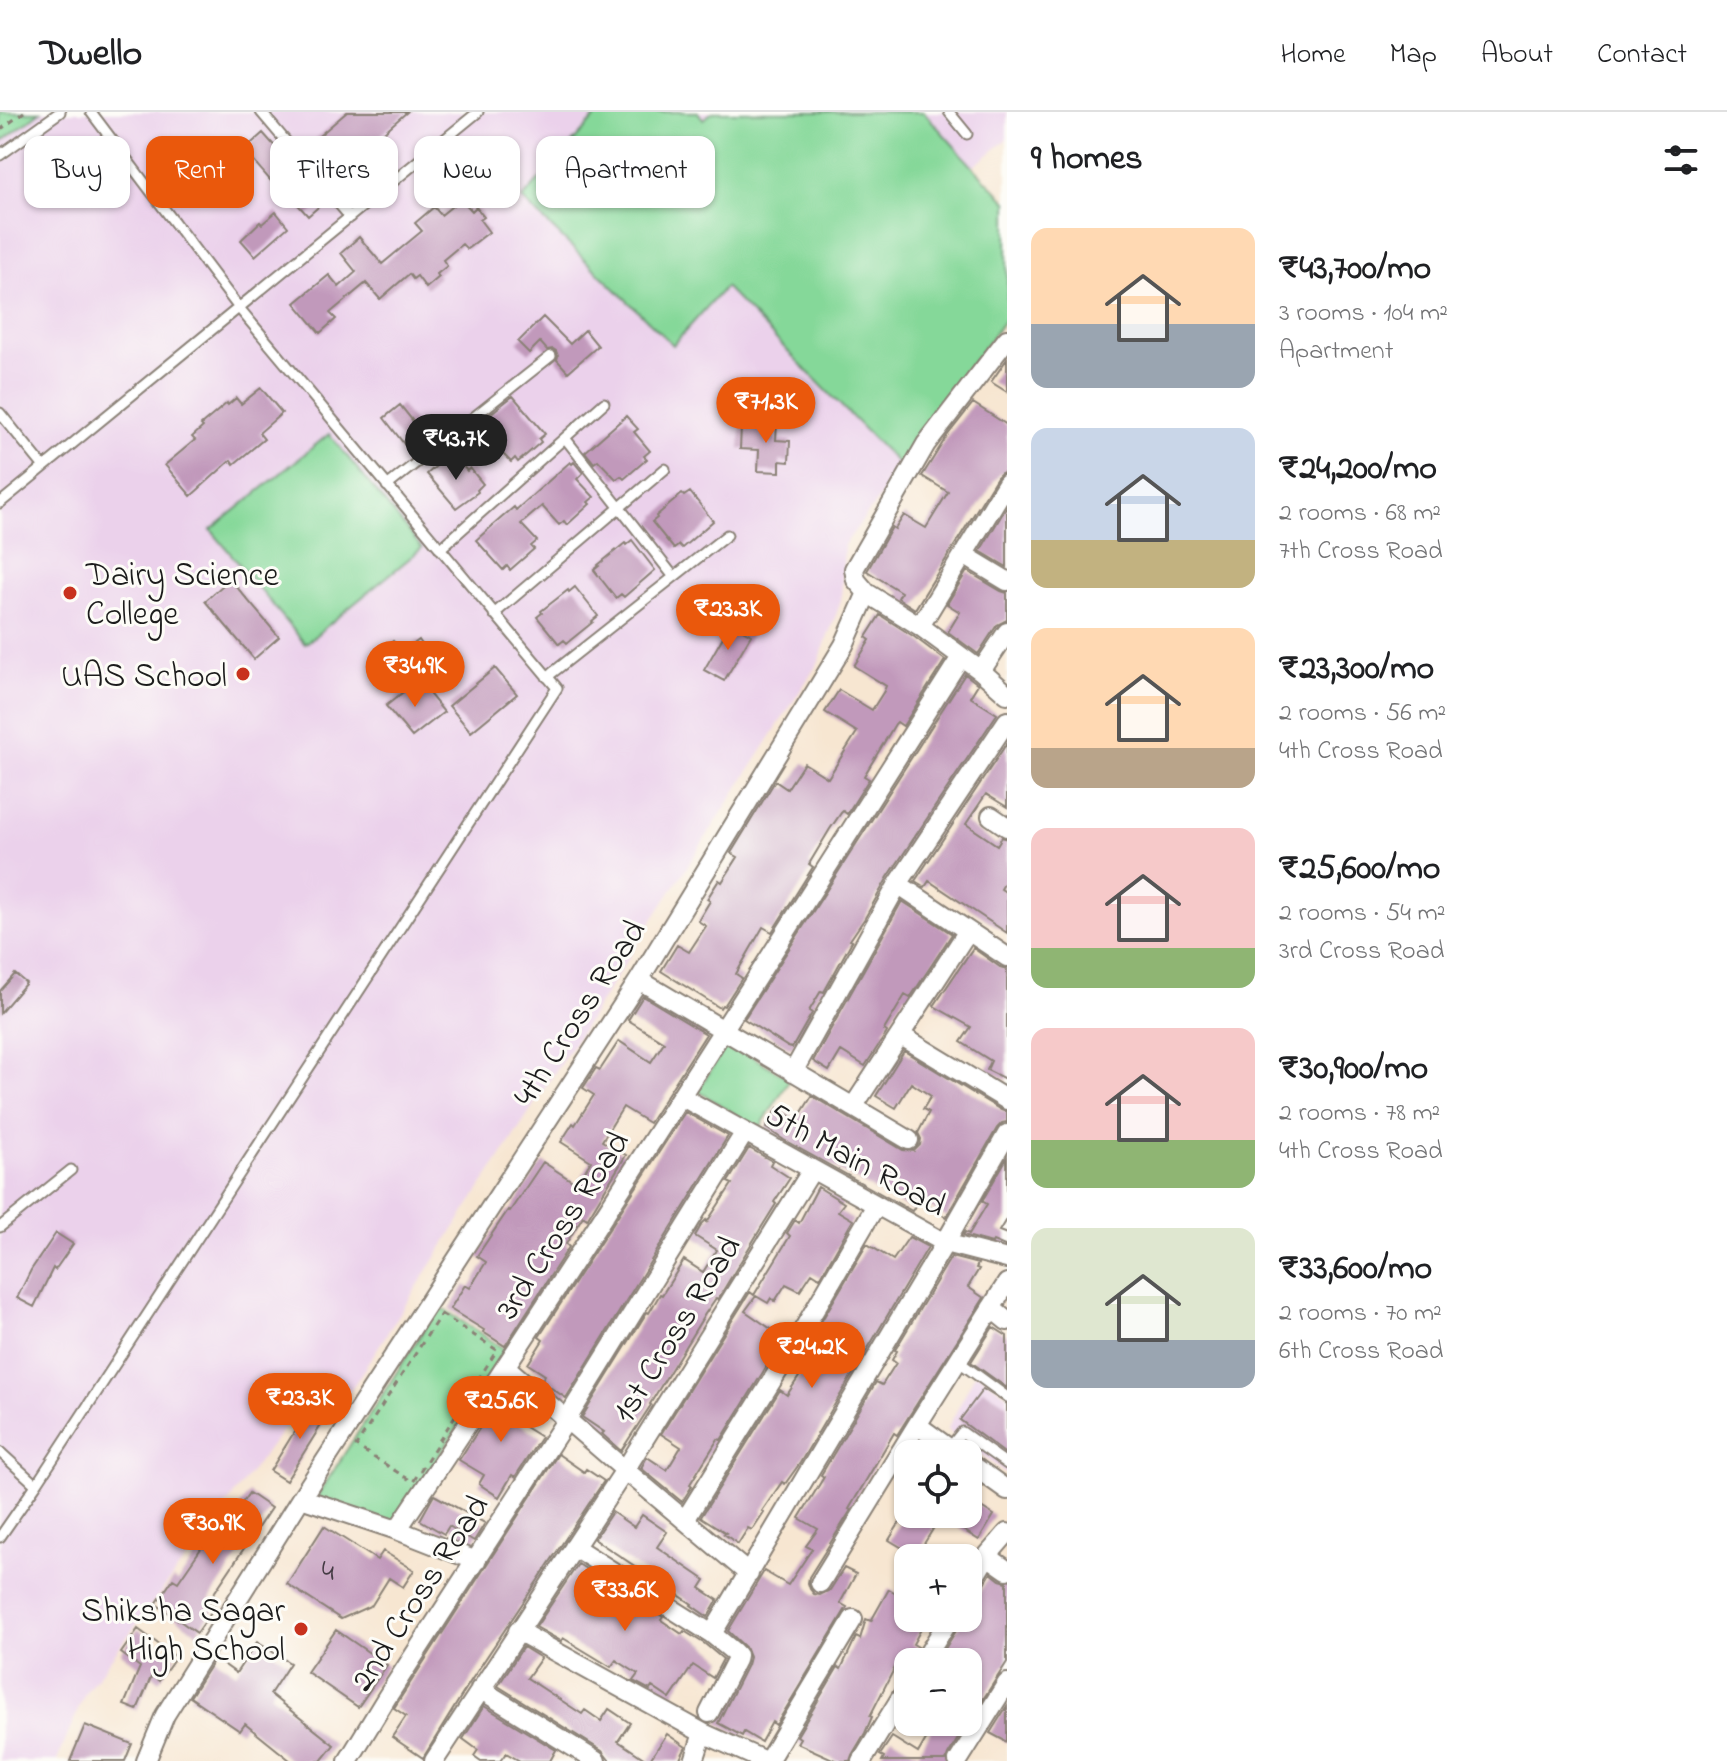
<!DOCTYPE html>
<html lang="en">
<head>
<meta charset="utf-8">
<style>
  body { margin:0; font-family:"Indie Flower",sans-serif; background:#f6f6f6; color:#202124; height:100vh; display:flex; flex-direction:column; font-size:30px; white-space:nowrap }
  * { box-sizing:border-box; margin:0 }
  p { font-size:26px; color:#757577 }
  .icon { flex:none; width:44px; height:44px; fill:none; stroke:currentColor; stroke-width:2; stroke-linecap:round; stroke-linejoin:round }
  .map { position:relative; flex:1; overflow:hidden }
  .details { display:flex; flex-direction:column; background:#fff; width:720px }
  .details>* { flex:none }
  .banner { position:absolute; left:24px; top:24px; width:760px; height:72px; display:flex; gap:16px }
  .tools { position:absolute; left:894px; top:1328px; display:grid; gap:16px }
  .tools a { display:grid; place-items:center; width:88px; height:88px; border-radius:16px; background:#fff; box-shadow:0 2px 6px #0004; font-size:40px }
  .price { position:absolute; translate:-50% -68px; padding:0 18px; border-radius:28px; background:#ea580c; color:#fff; font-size:26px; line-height:52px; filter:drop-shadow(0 2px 4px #0008) }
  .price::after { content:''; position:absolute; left:50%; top:48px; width:24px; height:18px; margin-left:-12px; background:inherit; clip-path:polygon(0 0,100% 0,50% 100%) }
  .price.selected { background:#222; color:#fff }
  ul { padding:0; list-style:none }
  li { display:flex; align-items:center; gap:24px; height:200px; padding:0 24px }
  li span { display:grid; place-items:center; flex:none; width:224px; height:160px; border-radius:16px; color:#555 }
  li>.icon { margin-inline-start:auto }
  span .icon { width:96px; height:96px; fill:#fffc; stroke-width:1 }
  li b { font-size:34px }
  h2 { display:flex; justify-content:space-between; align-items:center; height:96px; padding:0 24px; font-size:34px }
  .chip { padding:0 28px; border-radius:16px; background:#fff; box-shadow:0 2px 6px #0004; font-size:28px; line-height:72px }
  .chip.selected { background:#ea580c; color:#fff }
  header { display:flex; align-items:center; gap:48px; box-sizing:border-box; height:112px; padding:0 40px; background:#fff; border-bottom:2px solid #e0e0e0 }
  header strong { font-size:38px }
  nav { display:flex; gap:44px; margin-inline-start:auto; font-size:28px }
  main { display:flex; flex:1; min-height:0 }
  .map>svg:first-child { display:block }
</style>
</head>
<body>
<header>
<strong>Dwello</strong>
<nav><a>Home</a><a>Map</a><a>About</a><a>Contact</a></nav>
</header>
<main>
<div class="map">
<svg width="1007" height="1649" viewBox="0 0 1007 1649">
  <rect width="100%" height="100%" fill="#fdfcf7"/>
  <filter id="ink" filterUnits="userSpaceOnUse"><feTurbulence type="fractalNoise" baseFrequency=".0125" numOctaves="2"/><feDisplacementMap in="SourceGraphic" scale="16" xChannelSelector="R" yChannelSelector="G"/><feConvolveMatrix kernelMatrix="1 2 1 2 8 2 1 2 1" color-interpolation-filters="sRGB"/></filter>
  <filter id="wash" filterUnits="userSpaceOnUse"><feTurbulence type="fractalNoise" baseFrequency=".006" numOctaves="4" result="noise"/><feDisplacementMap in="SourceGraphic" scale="32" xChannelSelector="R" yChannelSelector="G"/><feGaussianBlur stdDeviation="1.8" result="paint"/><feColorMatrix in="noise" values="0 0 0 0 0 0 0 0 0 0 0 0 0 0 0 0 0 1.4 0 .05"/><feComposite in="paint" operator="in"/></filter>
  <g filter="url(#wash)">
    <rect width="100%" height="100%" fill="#f7e6d1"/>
    <path fill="#ebd1eb" d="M0,0H1007V27L973,55L1007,89V205L969,255L902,356L844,433L841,489L818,551L341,1293L314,1276L85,1581L57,1649H0Z
      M976,1260L1007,1283V1362L947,1318Z"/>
    <path fill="#85d899" stroke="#507a5a" stroke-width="2" d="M0,0H40L0,31Z
      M600,0H698L703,7L713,0H924L973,55L1007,89V205L969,255L902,356L725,175L673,233L522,87Z
      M329,322L422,436L305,532L211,418Z
      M728,930L790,967L759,1017L698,979Z
      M439,1194L507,1239L395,1412L316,1386Z"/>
    <g id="blocks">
      <path fill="#c199bb" d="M347,0H407L339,59L313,29Z
        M263,21L324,90L308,104L294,88L290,91L244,38Z
        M214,46L228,61L217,72L203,57Z
        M461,87L472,99L476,95L484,105L480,108L489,120L467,137L462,132L443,148L447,154L437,162L439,165L426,176L417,164L413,167L409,162L380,187L366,171L330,201L336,207L320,221L295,191L329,163L339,175L356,160L341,141L359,125L382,152L422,119L415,111L434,95L441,103Z
        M276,100L288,115L255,144L241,128L260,110L262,112Z
        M543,205L570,232L585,218L598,234L568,260L557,248L558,244L556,239L553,237L547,238L540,230L529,241L518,230Z
        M1007,247V280L991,270Z
        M261,276L282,301L259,321L264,327L234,352L231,348L191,384L165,353L195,328L192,325L203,315L201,313L227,291L228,293L236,286L241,292Z
        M513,284L545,322L539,327L541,330L518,350L515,346L511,350L499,338L502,335L480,310Z
        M973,291L1007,313V359L1001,361L997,365L915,497L898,486L901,480L867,459L892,415L895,417L904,403L926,416L948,380L922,364L947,324Z
        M400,293L425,324L408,337L384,306Z
        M626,304L638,317L634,320L650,339L644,344L647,347L624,367L621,364L616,367L598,348L594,351L585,340Z
        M752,309L777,311L776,328L790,329L789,350L780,349V360L758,359L759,338L740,337L741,315L752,316Z
        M456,346L467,359L470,356L483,372L477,378L478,380L456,396L427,362L442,349L447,354Z
        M570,350L572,352L574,350L583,361L577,367L594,385L588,390L590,392L567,413L564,409L559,413L542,394L521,412L537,429L531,434L534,437L510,458L507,454L503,458L476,428L514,395L516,398Z
        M690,380L713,409L682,436L679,433L674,437L652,410L657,406L656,404L682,382L684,384Z
        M1007,394V455L980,439Z
        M632,428L655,458L624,485L621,482L616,486L594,458L599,454L598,453L625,431L626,433Z
        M967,459L1001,479L1007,481V508L997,513L978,542L948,520L960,500L947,492Z
        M230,467L279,525L254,547L205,489Z
        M575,475L598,504L592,509L593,510L567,531L564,528L559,532L537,505L542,501L541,499L568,478L569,480Z
        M880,503L913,524L945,548L903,614L897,610L895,612L864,664L869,667L847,702L843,699L841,701L830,717L809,752L813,755L772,820L763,815L736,862L742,866L724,894L722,893L720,896L661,859L677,833L689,840L706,814L698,809L710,789L707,787L719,768L722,770L738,745L731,741L775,669L787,677L804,651L828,666L857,620L825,600L839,578L872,598L884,579L886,574L854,554L870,528L866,525Z
        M731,511L751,523L724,569L704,558Z
        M419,528L435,551L423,560L407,537Z
        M393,529L402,539L381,557L372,547Z
        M495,556L517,582L471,620L449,594Z
        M965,562L978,572L970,585L997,602L888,765L865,806L850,828L852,829L824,880L821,879L809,899L812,901L792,936L788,935L744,907Z
        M418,568L444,600L412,625L386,594Z
        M1007,631V695L986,682L966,712L997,733L1002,725L1007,727V767L1001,777L1007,781V821L929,769L925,775L915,769Z
        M902,789L952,822L910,886L905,883L884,918L887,920L886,922L865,954L841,939L829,959L813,949Z
        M973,836L1000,855L1007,857V968L987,958L991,949L961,930L971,915L934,894Z
        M15,862L26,871L0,901V879Z
        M643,884L706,922L649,1011L623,995L602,1029L626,1043L587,1107L583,1104L566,1132L569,1135L505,1234L483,1220L484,1218L450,1197L465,1173L470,1176L486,1150L477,1144L508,1098L510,1099L543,1050L577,1072L591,1049L561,1030L573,1011L575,1013L594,983L583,976L596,956L600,958L619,929L651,950L664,930L628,908Z
        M904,939L1001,998L1007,1000V1010L1002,1011L997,1016L946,1105L919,1088L912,1099L784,1028L766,1016L778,996L797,1008L812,984L903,1038L914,1039L920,1033L921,1027L918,1021L929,1000L923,997L931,984L911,971L896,996L876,984Z
        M685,1000L728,1024L566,1286L541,1269L545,1263L528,1252L543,1228L539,1225Z
        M749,1036L772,1049L770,1053L790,1066L774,1090L776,1092L761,1116L718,1187L716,1186L705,1202L650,1292L651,1293L621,1339L602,1322L604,1320L582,1305L647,1200L649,1201L660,1182L662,1183L684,1148L703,1160L717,1138L695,1124L702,1112L706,1108L707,1110L732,1072L728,1070Z
        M1007,1046V1106L999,1119L1007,1122V1135L993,1129L992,1131L963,1123L965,1120L969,1122L987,1092L982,1089Z
        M818,1075L844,1091L838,1099L853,1108L820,1166L812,1161L800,1179L786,1172L775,1189L771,1186L768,1191L756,1184L745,1199L784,1226L721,1328L718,1327L690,1372L692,1374L682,1390L641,1356L647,1345L667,1358L681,1335L661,1322L750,1180L754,1183L790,1124L787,1121L795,1108L799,1111Z
        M56,1121L73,1132L55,1158L53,1156L34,1195L17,1186L31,1158Z
        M909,1125L928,1135L800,1351L785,1372L782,1370L762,1399L764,1400L752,1418L748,1416L738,1432L724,1422L726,1421L701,1405L780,1278L787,1283L812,1245L828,1256L841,1236L815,1220L867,1132L893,1148Z
        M951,1145L978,1152L976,1156L979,1157L968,1175L984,1186L897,1323L894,1321L849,1397L851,1398L809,1465L808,1471L810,1477L814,1482L820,1483L830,1478L844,1456L856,1462L840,1491L847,1495L776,1613L772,1610L761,1630L744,1620L742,1624L718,1611L747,1553L749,1545L745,1535L728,1519L764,1459L788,1473L812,1437L806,1434L818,1417L799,1406L824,1365L821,1363L876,1270L882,1273L896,1251L892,1248L897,1239L895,1238Z
        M993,1215L1007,1224V1276L971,1250Z
        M509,1273L528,1290L518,1306L519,1307L517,1310L541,1325L515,1365L512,1363L499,1385L479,1372L484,1363L459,1348L483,1311L485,1312Z
        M983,1277L1007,1292V1343L960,1308Z
        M314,1288L330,1299L286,1369L270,1359Z
        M558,1342L584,1360L586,1357L604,1369L470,1570L423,1646L392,1625L406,1604L394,1596Z
        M249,1381L271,1396L208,1490L215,1495L197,1521L156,1492L173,1467L178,1470L202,1435L204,1436L228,1401L233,1404Z
        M434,1383L485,1411L474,1429L449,1414L444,1422L420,1408Z
        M968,1387L994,1403L979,1428L941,1404L922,1435L944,1446H906L909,1440L889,1428L905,1402H968Z
        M612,1400L634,1415L642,1403L667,1420L657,1435L705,1468L700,1476L718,1488L708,1505L691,1493L692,1492L594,1427Z
        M324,1414L377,1448L383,1439L414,1458L403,1475L389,1466L372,1493L341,1507L287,1472Z
        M578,1452L663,1505L661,1508L682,1522L684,1519L705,1532L723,1547L713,1566L693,1553L670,1587L652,1575L650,1578L633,1569L638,1562L616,1548L611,1555L563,1526L561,1529L536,1515Z
        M991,1461L1000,1468L1007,1470V1550L971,1606L968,1604V1571L974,1560L968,1556V1550H937L960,1512L962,1506H968V1490L978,1483Z
        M889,1477L908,1488V1506H927L913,1532L918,1535L911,1550H908V1562L895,1555L870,1604L872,1605L865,1621L852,1643L850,1649H837L797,1631L800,1626L797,1624L838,1555L841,1557L856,1525L860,1527L866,1507L871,1509Z
        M138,1517L176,1545L159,1569L152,1563L137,1598L124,1593L140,1555L121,1541Z
        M336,1518L387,1553L358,1595L307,1560Z
        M257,1530L290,1551L270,1582L334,1633L321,1649H291L245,1612L240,1619L190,1585L215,1546L236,1561Z
        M523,1535L541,1546L527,1566L582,1602L585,1598L601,1609L609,1597L630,1611L618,1629L648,1649H610L602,1639L498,1574Z
        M484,1594L556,1638L550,1649H520L506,1641L500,1649H481L474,1644L478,1638L463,1627Z
        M1007,1594V1630L990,1621Z
        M936,1610H968L948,1643L946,1649H882L884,1645L880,1643L892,1625L918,1641Z
        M85,1613L132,1632L125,1649H70Z
        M667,1622L686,1635L679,1649H649Z"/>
    </g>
  </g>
  <g filter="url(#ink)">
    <use href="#blocks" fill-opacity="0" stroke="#8a8176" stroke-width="2"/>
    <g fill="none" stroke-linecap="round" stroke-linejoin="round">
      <defs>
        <path id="lane" d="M261,0L350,105
          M949,0L967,22
          M0,43L60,0
          M0,301L44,355
          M565,326L674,465
          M387,374L551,244
          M0,391L478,0
          M440,437L604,291
          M494,502L665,357
          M547,565L727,423
          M0,1115L71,1058
          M958,1249L1007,1285
          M949,1336L962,1320L1007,1352
          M0,1340L36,1373
          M0,1425L36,1373L557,576L239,196L91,0"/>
        <path id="street" d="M1007,227L926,332L854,457L856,468L867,481L920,514L981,559L1007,582
          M964,443L1007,469
          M920,514L1007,371
          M981,559L1007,520
          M991,704L1007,715
          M898,772L1007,845
          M639,868L909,1028
          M900,923L1007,988
          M793,960L898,772L1007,609
          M682,985L945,1131L1007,1147
          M853,995L968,819
          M991,1196L1007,1209
          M506,1255L625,1358L749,1462
          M917,1313L957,1342
          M968,1350L1007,1378
          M301,1386L397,1418L476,1449
          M685,1408L793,1235L876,1093
          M397,1418C590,1130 775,837 961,545
          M574,1435L712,1522L734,1540L737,1543L736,1548L709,1601
          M987,1444L1007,1458
          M820,1471L917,1313L1007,1171
          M968,1476L987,1444L1007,1421
          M518,1519L703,1621L765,1649
          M712,1522L945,1131L1007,1022
          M923,1550L950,1506
          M480,1577L596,1649
          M146,1649L165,1603L301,1386L639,868L844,533L867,481
          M348,1649L387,1585L567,1307L745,1020
          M434,1649L625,1358L812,1058
          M694,1649L703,1621
          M768,1649L853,1507
          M862,1649L908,1574
          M958,1649L1007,1571"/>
      </defs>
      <use href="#lane" stroke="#8a8176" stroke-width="13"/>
      <use href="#street" stroke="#8a8176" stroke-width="22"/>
      <path stroke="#8a8176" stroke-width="3" stroke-dasharray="6 6" stroke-linecap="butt" d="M0,18L24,0
        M441,1202L497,1238L413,1370L356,1334Z"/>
      <use href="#lane" stroke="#fff" stroke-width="9"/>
      <use href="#street" stroke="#fff" stroke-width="18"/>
    </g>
  </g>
  <g fill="#c8321e" stroke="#fdfcf7" stroke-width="3">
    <circle cx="70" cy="481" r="8"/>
    <circle cx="243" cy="562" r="8"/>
    <circle cx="301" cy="1517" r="8"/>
  </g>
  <g text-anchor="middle" stroke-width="6" stroke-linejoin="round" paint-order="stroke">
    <g font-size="30" fill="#453b44">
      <text x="328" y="1468">4</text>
    </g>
    <g font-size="34" fill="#1c1c1c" stroke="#fdfcf7" text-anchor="end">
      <text x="86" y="473" text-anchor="start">Dairy Science<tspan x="86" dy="39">College</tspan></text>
      <text x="227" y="574">UAS School</text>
      <text x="285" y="1509">Shiksha Sagar<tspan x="285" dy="39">High School</tspan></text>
    </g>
    <g font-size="34" fill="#1c1c1c" stroke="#fdfcf7">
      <text transform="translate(578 900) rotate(-57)" y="12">4th Cross Road</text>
      <text transform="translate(857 1046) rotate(29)" y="12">5th Main Road</text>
      <text transform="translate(561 1112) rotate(-57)" y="12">3rd Cross Road</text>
      <text transform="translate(675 1216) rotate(-58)" y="12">1st Cross Road</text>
      <text transform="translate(418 1480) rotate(-57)" y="12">2nd Cross Road</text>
    </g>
  </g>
</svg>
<div class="tools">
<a><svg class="icon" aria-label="locate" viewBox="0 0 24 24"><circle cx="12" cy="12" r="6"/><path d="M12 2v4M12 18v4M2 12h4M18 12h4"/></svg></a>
<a>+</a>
<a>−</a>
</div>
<b class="price" style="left:766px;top:333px">₹71.3K</b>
<b class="price selected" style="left:456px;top:370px">₹43.7K</b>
<b class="price" style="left:728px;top:540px">₹23.3K</b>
<b class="price" style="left:415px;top:597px">₹34.9K</b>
<b class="price" style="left:812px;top:1278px">₹24.2K</b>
<b class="price" style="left:300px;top:1329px">₹23.3K</b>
<b class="price" style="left:501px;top:1332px">₹25.6K</b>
<b class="price" style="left:213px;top:1454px">₹30.9K</b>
<b class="price" style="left:625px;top:1521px">₹33.6K</b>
<div class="banner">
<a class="chip">Buy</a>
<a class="chip selected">Rent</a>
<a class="chip">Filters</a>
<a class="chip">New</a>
<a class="chip">Apartment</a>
</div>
</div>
<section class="details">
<h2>9 homes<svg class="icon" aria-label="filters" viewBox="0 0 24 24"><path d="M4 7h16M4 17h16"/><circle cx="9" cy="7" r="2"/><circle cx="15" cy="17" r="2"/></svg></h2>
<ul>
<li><span style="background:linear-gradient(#ffd9b3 60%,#9aa5b1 0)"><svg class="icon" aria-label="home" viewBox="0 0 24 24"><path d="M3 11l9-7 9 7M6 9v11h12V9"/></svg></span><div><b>₹43,700/mo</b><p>3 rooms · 104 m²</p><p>Apartment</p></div></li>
<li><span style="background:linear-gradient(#c9d6e8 70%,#c2b280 0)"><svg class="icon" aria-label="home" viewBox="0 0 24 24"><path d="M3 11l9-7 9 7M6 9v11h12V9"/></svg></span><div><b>₹24,200/mo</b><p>2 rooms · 68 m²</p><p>7th Cross Road</p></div></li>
<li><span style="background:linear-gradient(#ffd9b3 75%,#b9a48a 0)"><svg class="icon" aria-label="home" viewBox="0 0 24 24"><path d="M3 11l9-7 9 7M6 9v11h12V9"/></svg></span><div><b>₹23,300/mo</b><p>2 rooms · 56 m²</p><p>4th Cross Road</p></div></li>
<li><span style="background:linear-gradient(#f6c9c9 75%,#8fb573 0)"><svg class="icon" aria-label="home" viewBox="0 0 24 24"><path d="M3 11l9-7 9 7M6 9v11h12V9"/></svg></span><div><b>₹25,600/mo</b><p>2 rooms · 54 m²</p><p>3rd Cross Road</p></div></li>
<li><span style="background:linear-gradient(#f6c9c9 70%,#8fb573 0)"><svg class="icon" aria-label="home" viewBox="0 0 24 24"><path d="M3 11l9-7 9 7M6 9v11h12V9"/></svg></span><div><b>₹30,900/mo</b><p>2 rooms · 78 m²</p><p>4th Cross Road</p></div></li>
<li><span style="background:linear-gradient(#dfe7d0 70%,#9aa5b1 0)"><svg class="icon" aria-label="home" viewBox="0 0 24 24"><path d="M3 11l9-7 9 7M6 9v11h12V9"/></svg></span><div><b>₹33,600/mo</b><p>2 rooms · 70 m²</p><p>6th Cross Road</p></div></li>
</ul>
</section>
</main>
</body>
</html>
